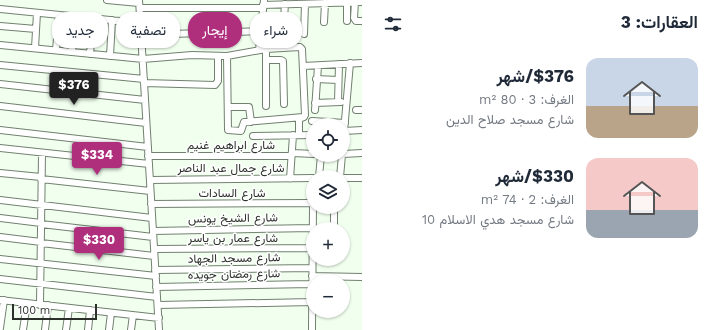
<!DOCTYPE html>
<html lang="ar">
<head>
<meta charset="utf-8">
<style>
  body { margin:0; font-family:"Work Sans",Vazirmatn,sans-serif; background:#f2f2f3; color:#1f2937; direction:rtl; height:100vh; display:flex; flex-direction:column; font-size:15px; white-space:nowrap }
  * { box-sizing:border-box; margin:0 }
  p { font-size:13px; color:#747a83 }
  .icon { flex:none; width:22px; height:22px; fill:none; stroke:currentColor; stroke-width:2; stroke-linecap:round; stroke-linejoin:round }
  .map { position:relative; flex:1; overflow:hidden; direction:ltr }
  .side { display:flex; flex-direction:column; background:#fff; width:356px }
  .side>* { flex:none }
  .hud { position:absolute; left:12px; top:12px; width:290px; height:36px; direction:rtl; display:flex; gap:8px }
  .buttons { position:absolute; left:306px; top:118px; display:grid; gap:8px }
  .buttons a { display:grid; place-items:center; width:44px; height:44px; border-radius:50%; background:#fff; box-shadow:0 1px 3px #0004; font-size:20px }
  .scale { position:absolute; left:12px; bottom:10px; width:85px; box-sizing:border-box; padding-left:4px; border:2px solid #2b312a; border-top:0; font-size:11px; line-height:14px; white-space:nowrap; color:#2b312a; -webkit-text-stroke:3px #fff; paint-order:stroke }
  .price { position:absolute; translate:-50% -34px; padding:0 9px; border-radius:4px; background:#af2f7d; color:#fff; font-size:13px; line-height:26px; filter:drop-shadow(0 1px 2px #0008) }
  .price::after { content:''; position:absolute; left:50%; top:24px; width:12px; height:9px; margin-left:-6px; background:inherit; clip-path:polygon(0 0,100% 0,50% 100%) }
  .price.current { background:#222; color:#fff }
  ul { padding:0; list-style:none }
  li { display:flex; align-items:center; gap:12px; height:100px; padding:0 20px }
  li span { display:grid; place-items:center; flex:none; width:112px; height:80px; border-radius:12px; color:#555 }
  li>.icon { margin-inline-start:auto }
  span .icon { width:48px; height:48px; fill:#fffc; stroke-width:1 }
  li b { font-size:17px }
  h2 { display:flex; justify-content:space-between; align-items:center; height:48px; padding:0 20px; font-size:17px }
  .pill { padding:0 14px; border-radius:16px; background:#fff; box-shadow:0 1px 3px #0004; font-size:14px; line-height:36px }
  .pill.current { background:#af2f7d; color:#fff }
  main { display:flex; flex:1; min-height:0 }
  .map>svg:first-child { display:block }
</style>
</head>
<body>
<main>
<section class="side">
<h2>العقارات: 3<svg class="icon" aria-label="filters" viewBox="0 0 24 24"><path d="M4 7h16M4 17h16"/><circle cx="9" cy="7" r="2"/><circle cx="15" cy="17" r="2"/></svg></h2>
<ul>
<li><span style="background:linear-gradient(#c9d6e8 60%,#b9a48a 0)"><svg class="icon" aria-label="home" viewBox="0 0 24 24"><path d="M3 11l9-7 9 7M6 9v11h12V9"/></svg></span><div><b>$376/شهر</b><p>الغرف: 3 · 80 m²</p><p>شارع مسجد صلاح الدين</p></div></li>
<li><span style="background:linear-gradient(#f6c9c9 65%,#9aa5b1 0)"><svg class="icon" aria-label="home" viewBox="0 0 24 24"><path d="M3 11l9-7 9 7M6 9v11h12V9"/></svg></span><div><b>$330/شهر</b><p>الغرف: 2 · 74 m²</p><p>شارع مسجد هدي الاسلام 10</p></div></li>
</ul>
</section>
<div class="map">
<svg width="362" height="330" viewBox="0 0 362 330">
  <rect width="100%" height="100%" fill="#f1ffef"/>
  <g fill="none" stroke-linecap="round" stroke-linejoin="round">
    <defs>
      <path id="minor" d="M107,0L139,3
        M139,0L159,330
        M355,2L354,18L356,21H362
        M263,5L362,2
        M140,8H263
        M0,9L140,23
        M347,21V2
        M324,22L325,3
        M0,26L36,29
        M283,33L285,4
        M304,34L305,4
        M141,35L261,31
        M261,35L304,32
        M0,45L143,59L192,55L227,56L266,49L300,47L302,49L305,115L304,117L299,119V135
        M35,48L37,13
        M266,49V106
        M56,50L59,15
        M259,50L264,0
        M72,52L75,17
        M90,54L93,18
        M110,56L112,20
        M227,56L228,130L241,131L244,122L303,117
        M266,60H281L283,61L284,104
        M0,65L144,79
        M303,66L362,63
        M316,79L338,80
        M144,83L215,85L218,81V56
        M0,84L145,100
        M338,102L339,64
        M315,103L341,102
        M0,106L146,123
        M228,107H249L251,122
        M315,110L318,66
        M356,110H362
        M312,121L345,123
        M0,130L148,147
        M344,131L362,130
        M253,136L313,135
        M343,143L350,63
        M0,148L149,164
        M343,154L362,153
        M148,156H289L294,153L313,154
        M0,173L41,177
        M319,177L321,155
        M340,177L342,155
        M343,178H362
        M41,179L150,191
        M290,179L293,135
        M150,180L313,178
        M0,200L152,218
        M151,204L313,203
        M0,218L41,223
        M41,224L153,237
        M334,229V207
        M153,231L313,228
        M0,237L41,242
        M41,243L154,256
        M154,249L313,248
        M0,259L156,276
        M155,270L312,268
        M312,276L362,277
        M0,279L157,297
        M156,287L312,284
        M0,300L159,318
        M40,305L42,153
        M158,305L312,302
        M0,328L4,300
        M23,330L27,303
        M45,330L48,305
        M66,330L69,308
        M88,330L90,310
        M109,330L111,313
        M131,330L133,315
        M312,330L313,207"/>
    </defs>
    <use href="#minor" stroke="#71806f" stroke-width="8"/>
    <use href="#minor" stroke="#fff" stroke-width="6"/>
  </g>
  <g text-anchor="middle" stroke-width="3" stroke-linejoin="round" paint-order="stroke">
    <g font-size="12" fill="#2b312a" stroke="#fff">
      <text x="231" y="149">شارع ابراهيم غنيم</text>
      <text x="231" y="172">شارع جمال عبد الناصر</text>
      <text x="232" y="197">شارع السادات</text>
      <text transform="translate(233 218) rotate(-1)" y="4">شارع الشيخ يونس</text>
      <text x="233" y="242">شارع عمار بن ياسر</text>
      <text transform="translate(234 258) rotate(-1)" y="4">شارع مسجد الجهاد</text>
      <text transform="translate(234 274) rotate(-1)" y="4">شارع رمضان جويده</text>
    </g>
  </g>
</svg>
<div class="buttons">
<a><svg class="icon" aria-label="locate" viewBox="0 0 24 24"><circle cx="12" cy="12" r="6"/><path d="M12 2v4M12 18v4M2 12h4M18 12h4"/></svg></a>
<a><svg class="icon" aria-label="layers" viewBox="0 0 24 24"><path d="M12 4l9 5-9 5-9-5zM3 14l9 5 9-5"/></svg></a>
<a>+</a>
<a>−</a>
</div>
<div class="scale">100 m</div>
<b class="price current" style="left:74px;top:106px">$376</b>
<b class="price" style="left:97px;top:176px">$334</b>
<b class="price" style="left:99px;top:261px">$330</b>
<div class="hud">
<a class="pill">شراء</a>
<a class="pill current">إيجار</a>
<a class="pill">تصفية</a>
<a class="pill">جديد</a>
</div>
</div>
</main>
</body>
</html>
